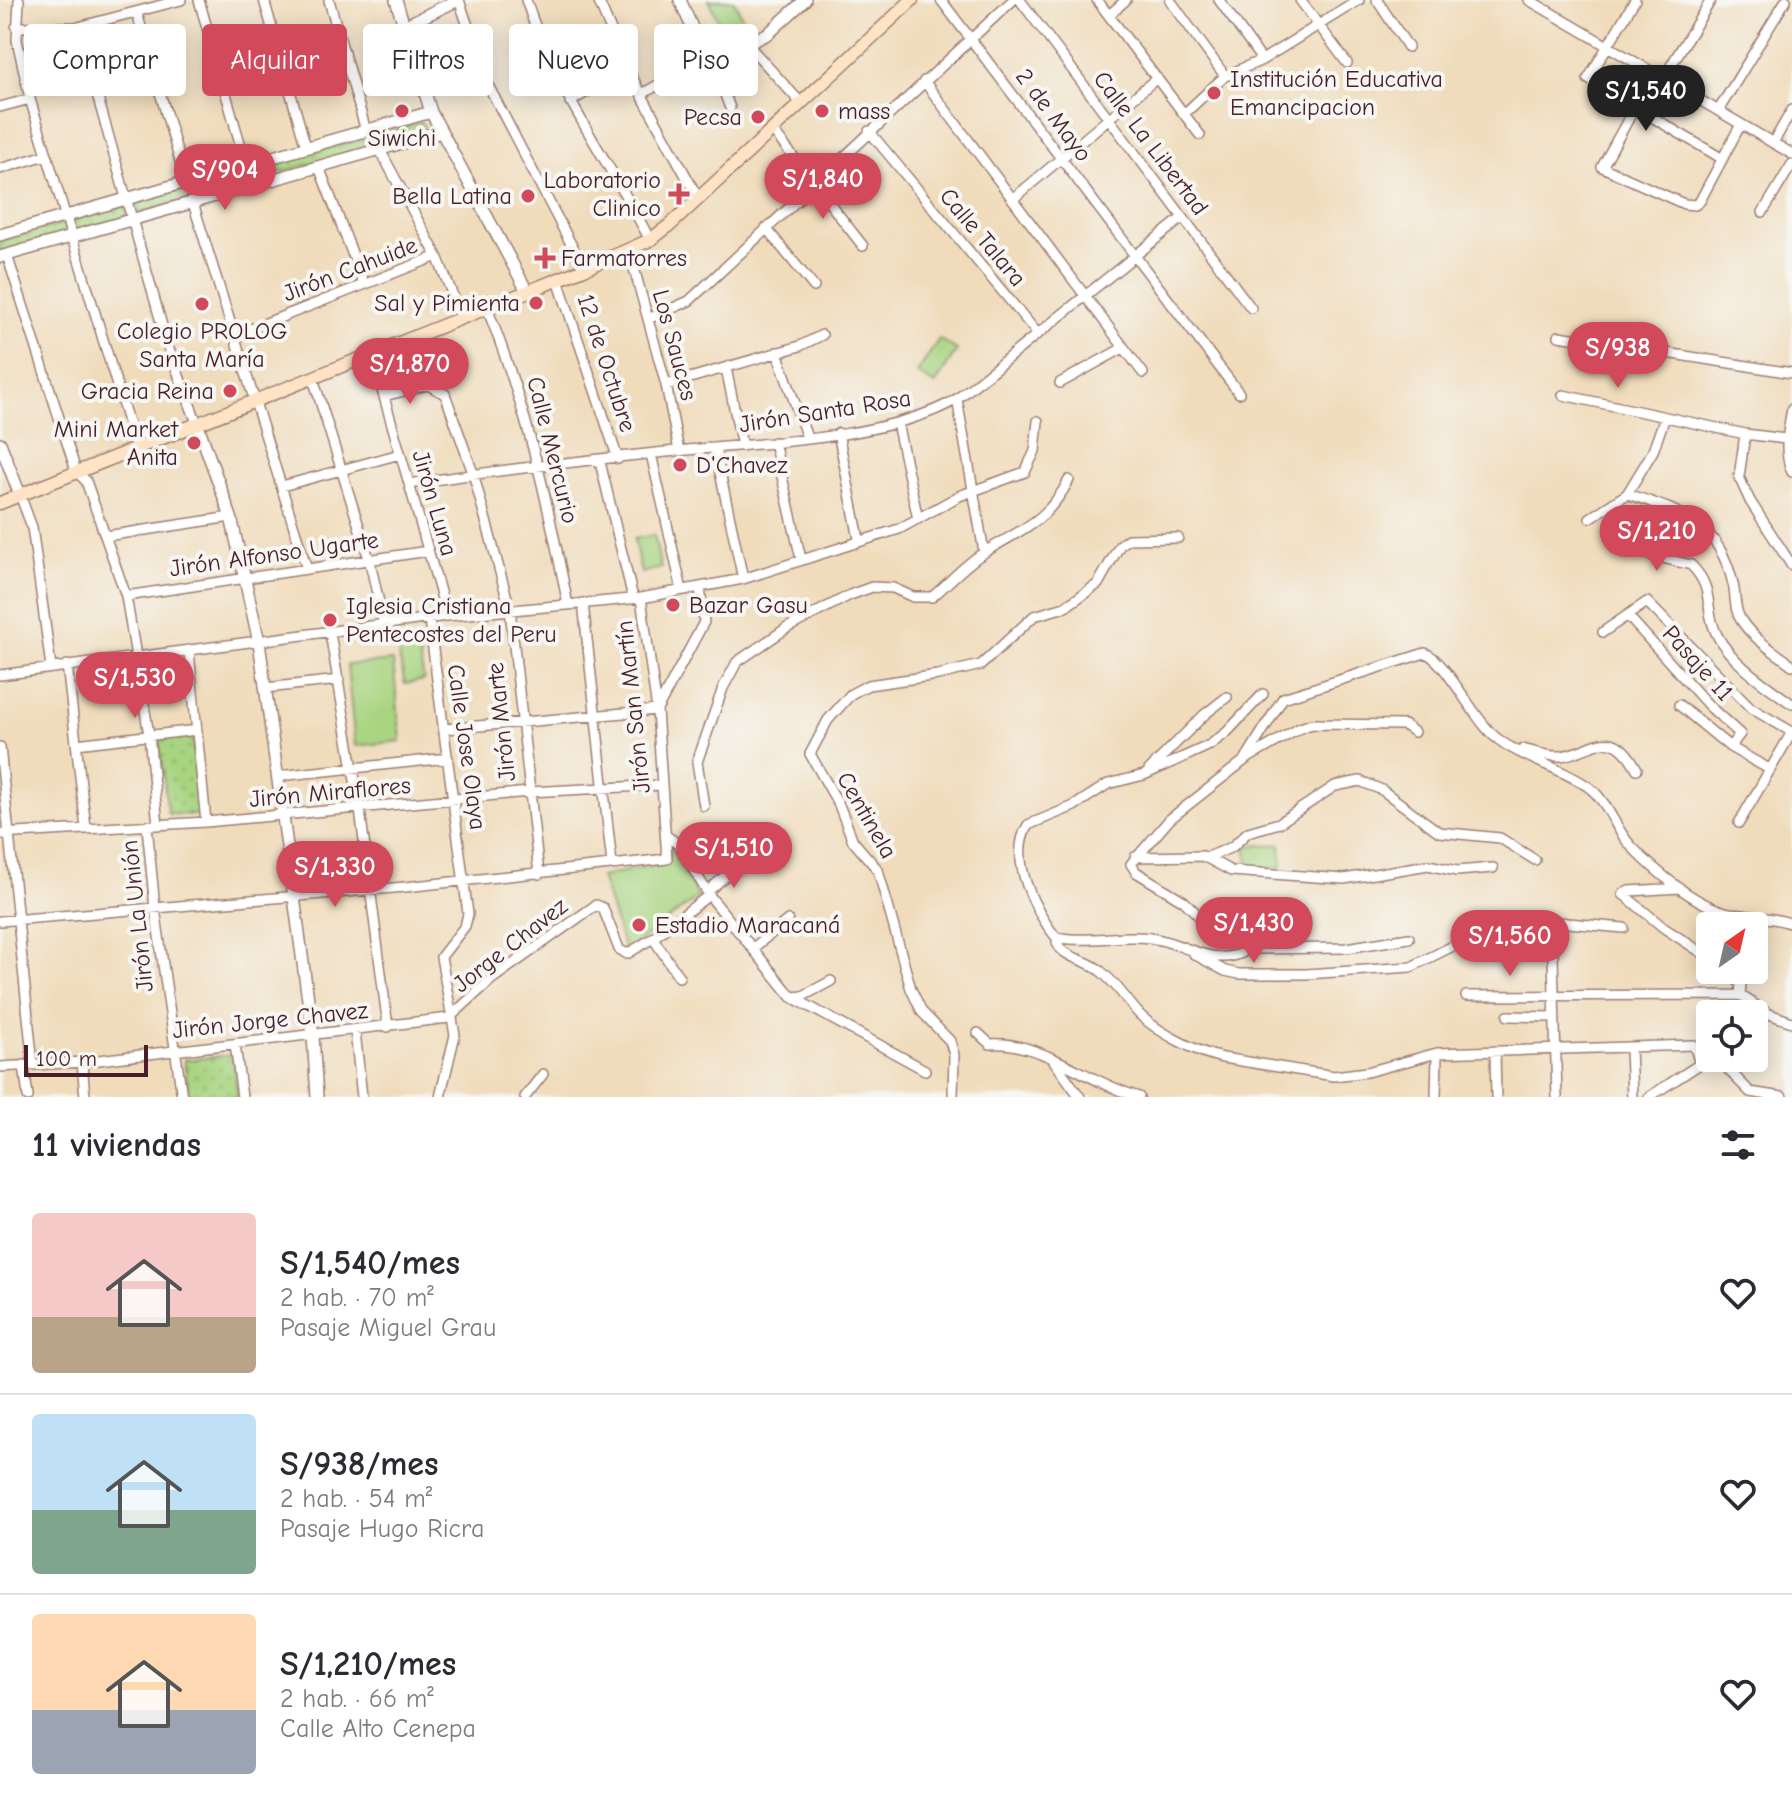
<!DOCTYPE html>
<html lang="es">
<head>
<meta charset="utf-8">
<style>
  body { margin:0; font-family:"Comic Neue",sans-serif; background:#f7f7f7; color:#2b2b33; height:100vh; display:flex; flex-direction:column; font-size:30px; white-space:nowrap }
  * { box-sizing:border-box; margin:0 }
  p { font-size:26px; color:#7c7c81 }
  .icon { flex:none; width:44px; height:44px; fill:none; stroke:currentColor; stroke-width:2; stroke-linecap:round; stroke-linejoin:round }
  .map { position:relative; height:1097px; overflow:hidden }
  .details { display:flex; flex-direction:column; background:#fff; flex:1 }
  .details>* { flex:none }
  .hud { position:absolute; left:24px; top:24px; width:800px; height:72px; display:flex; gap:16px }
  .needle { width:52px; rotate:34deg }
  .buttons { position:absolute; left:1696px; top:912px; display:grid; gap:16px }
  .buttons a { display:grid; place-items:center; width:72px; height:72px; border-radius:8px; background:#fff; box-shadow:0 4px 20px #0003; font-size:40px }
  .scale { position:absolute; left:24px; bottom:20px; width:124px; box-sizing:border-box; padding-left:8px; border:4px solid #4a1f2b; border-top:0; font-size:22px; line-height:28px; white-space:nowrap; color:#4a1f2b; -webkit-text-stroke:6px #f6f6f2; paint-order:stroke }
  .price { position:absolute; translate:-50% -68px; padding:0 18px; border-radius:28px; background:#d1495b; color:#fff; font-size:26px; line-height:52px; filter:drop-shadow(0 2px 4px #0008) }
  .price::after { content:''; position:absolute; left:50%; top:48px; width:24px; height:18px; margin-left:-12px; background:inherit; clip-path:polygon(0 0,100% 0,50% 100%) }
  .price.on { background:#222; color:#fff }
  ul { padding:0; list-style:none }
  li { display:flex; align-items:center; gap:24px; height:200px; padding:0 32px }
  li+li { border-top:2px solid #e1e1e2 }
  li span { display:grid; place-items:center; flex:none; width:224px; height:160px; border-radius:8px; color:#555 }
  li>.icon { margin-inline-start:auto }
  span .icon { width:96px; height:96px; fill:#fffc; stroke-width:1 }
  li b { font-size:34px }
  h2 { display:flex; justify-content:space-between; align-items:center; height:96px; padding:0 32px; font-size:34px }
  .chip { padding:0 28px; border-radius:8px; background:#fff; box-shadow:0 4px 20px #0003; font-size:28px; line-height:72px }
  .chip.on { background:#d1495b; color:#fff }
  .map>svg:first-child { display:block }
</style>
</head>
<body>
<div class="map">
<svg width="1792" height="1097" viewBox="0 0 1792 1097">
  <defs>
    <pattern id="park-dots" width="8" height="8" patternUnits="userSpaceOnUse" patternTransform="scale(2)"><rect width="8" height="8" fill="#a8d480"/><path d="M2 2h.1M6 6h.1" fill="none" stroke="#92b66f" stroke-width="1.8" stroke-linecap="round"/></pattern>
  </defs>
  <rect width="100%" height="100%" fill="#f6f6f2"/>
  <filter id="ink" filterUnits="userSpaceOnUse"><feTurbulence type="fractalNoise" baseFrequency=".0125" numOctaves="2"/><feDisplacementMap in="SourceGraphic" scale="16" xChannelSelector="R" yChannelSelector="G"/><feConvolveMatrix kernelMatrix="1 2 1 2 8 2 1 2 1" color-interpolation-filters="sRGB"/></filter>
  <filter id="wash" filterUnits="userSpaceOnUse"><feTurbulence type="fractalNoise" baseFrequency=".006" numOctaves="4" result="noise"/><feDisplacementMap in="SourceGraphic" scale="32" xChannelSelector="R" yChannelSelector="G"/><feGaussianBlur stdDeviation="1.8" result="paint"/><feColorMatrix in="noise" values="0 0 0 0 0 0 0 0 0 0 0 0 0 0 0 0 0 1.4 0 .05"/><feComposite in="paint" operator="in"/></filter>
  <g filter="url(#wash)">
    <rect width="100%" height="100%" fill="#f0dcbb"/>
    <path fill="#a8d480" stroke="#797a56" stroke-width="2" d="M709,0H734L744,22L723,31Z
      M939,339L957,350L935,385L917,373Z
      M654,535L661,568L641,573L634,539Z
      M417,644L424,680L405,684L397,648Z
      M393,661L401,741L355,746L347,665Z
      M1281,844L1282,867L1248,869L1247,846Z
      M672,849L698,897L625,952L601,877L666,862Z"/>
    <path fill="url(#park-dots)" stroke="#797a56" stroke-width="2" d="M422,122L427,131L139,213L136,202Z
      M125,205L128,217L77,231L73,220Z
      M64,223L67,234L0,253V241Z
      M192,735L200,815L168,814L159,739Z
      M232,1055L238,1097H189L184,1060Z"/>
  </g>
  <g filter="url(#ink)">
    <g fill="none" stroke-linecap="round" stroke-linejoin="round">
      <defs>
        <path id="minor" d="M19,0L17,40L30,99L136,448
          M199,0L246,164
          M264,0L306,147
          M329,0L366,131
          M459,0L489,87L584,269
          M526,0C554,88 608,159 650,240
          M598,0L627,68L698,198
          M941,0L1239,393
          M1020,0L1251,308
          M1097,0L1200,135
          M1170,0L1225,76
          M1219,0L1262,60
          M1300,0L1347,63
          M1377,0L1408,47
          M1529,0L1792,154
          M1635,0L1588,79L1721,158
          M137,13L186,182
          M1109,15L1126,0
          M16,27H78L181,0
          M78,27L168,347L197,423
          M749,46L801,103
          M711,58L730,108
          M1664,77L1711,0
          M924,81L1143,373
          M642,94L707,57
          M570,102L627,68
          M0,107L30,99
          M1635,107L1602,167L1684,204L1695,205L1700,201L1741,124
          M1718,111L1786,0
          M1184,114L1225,76L1262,60L1359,0
          M773,131L863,246
          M869,131L1037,333
          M1773,143L1792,110
          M380,150L437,256L462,318
          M319,167L364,284
          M0,169L46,155
          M1014,198L1157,78
          M193,203L307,569
          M1763,212L1792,164
          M766,228L814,287
          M629,250L666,385L679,451
          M7,255L76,471L86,481L126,596L149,735L158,825
          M558,280L618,459
          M487,308C526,405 548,503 568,605
          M648,319L689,301L1013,0
          M233,336L437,256
          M1559,336L1792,373
          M777,352L807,438
          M372,355L447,616
          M726,368L742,446
          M313,378L370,562L384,625
          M1060,383L1123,348
          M666,385L800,346L822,335
          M1563,395L1745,434L1786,439
          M384,396L428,385L445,394L473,473L510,609L539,874
          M957,399L984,552
          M1792,409C1788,431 1783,452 1792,472
          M897,423L918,519
          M838,433L859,539
          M1745,434L1739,477L1750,501L1792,566
          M774,442L801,559
          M715,449L743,579
          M651,454L682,590
          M600,462L633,598
          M409,484C497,470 587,460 676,451C756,444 890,439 957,399L1182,218
          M282,486L400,454
          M1627,494C1682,512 1719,522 1733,584C1736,596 1734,610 1741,620C1752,638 1775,652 1792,665
          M20,495L32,527L51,667
          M1590,518L1627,494L1653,451L1665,417
          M106,536L231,517
          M1630,550L1691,565C1716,590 1703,608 1717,635C1731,663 1767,686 1792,704
          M126,596L428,551
          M583,603L612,864
          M1628,616L1709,706L1740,734L1730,747
          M429,619L468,914L465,926L441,957L455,1035L440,1097
          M1603,632L1647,602L1751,708L1792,732
          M330,633L360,810L388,1027
          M189,652L206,822
          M67,665L86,828
          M0,675L447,616L641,598L743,579L899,529L959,496L1025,472L1035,451L1038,421
          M266,688L339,680
          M1679,705L1730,747L1769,769
          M445,729L657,710L704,622L700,587
          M76,744L197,730
          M0,747L33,1065
          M1523,749C1535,752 1548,757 1561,756C1595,751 1611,722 1637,769
          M1248,758L1300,728L1312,724L1404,725L1414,732
          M1149,770L1204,715L1227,697
          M278,776L448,758
          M704,806L697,762L723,688L737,662L787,628L850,595L872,587L893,588L913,597H932C949,583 966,563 985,552C1023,528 1047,522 1069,480
          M1739,823L1792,732
          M147,826L155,908L182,1097
          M0,834L206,822L529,792L662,785
          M668,837L678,844L709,895L792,997L925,1070
          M1135,857L1203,856L1231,871L1344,879L1428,865L1457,871L1493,868
          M1206,858L1232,847L1248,832L1279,823L1335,786L1360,781L1382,790L1439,832L1500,838L1535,860
          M1680,888L1629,891L1623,894L1664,928L1710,958
          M707,892L739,864
          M0,921L405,887L667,859L657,710L641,598
          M1552,922L1557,1097
          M1714,926L1723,912
          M653,938L679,977
          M1058,940C1036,913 1007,859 1028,825L1074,806L1108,784L1144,775L1210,745L1227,732L1263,694
          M753,948L788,920
          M1244,949L1346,948L1409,938
          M1194,954L1225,971L1239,974H1306L1411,967L1469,938L1514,925L1557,922L1624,928
          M1740,995L1769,1014L1792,1022
          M1466,996L1740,995L1741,984L1726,970
          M792,997L803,996L831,981
          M1508,1016L1554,1017
          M449,1018L492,979L596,905L603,908L619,949L627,954L653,938L709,895
          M355,1031L362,1097
          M978,1033L990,1044C1041,1040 1088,1083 1139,1097
          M235,1044L242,1097
          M1630,1049L1632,1097
          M1495,1051L1496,1097
          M1710,1053L1694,1045L1437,1053L1367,1072L1334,1076L1223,1058C1198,1053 1159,1033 1140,1015C1125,999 1116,982 1098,969C1085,959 1064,958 1057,943L1061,938C1091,943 1120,934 1150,938C1181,941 1210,967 1242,953L1243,945L1217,934L1184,901L1136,872L1131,864L1170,819L1245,760L1283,698L1425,653C1445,659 1473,718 1494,736C1522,759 1561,767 1590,788C1609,803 1615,830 1632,847C1655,871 1694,904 1726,912C1748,918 1770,915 1792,924
          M1717,1058L1750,1092L1782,1097
          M1054,1061L1080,1097
          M82,1062L85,1097
          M24,1065L28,1097
          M0,1067L82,1062L449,1018
          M525,1097L543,1074
          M953,1097L954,1055L950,1041L922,1012L911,989L878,870L853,841L839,805L810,754L828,720L851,694L868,685L938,675L981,665L1034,616L1065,607L1098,584L1120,545L1128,539L1178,538
          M1436,1097L1437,1053
          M1649,1097L1700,1064L1694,1045"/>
        <path id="tertiary" d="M396,0L431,112L527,291
          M680,0L703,53L720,58L769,33L805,0
          M404,26L458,0
          M0,235L431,112
          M0,257L441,132
          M197,423L231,517L259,642L313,1036L317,1097
          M0,443L20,495"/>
        <path id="secondary" d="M0,503L584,269L650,240L670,225L912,0"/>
      </defs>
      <use href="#minor" stroke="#9d7e73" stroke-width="12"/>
      <use href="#tertiary" stroke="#9d7e73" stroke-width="14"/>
      <use href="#secondary" stroke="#9d7e73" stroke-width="15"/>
      <use href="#minor" stroke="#fff" stroke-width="9"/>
      <use href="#tertiary" stroke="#fff" stroke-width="11"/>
      <use href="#secondary" stroke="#fee4c5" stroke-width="12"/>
    </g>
  </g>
  <g fill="#d1495b" stroke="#f6f6f2" stroke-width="3">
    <circle cx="1214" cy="93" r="8"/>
    <circle cx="402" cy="111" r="8"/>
    <circle cx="822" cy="111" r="8"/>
    <circle cx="758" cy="117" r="8"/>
    <path d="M675 182h8v8h8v8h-8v8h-8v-8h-8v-8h8z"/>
    <circle cx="528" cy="196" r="8"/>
    <path d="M541 246h8v8h8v8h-8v8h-8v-8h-8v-8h8z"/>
    <circle cx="536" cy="303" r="8"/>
    <circle cx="202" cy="304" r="8"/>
    <circle cx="230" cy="391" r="8"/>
    <circle cx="194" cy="443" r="8"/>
    <circle cx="680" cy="465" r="8"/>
    <circle cx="673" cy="605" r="8"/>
    <circle cx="330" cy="620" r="8"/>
    <circle cx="639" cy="925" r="8"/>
  </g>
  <g text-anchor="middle" stroke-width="8" stroke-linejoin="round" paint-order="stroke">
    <g font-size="24" fill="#4a1f2b" stroke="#f6f6f2" text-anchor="start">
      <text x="1230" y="87">Institución Educativa<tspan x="1230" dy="28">Emancipacion</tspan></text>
      <text x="838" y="119">mass</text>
      <text x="742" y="125" text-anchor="end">Pecsa</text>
      <text x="402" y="146" text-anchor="middle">Siwichi</text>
      <text x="661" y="188" text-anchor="end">Laboratorio<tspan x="661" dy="28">Clinico</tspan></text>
      <text x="512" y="204" text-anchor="end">Bella Latina</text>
      <text x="561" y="266">Farmatorres</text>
      <text x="520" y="311" text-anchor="end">Sal y Pimienta</text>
      <text x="202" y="339" text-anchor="middle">Colegio PROLOG<tspan x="202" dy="28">Santa María</tspan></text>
      <text x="214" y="399" text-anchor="end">Gracia Reina</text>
      <text x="178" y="437" text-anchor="end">Mini Market<tspan x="178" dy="28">Anita</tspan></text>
      <text x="696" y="473">D'Chavez</text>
      <text x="689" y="613">Bazar Gasu</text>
      <text x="346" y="614">Iglesia Cristiana<tspan x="346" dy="28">Pentecostes del Peru</tspan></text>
      <text x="655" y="933">Estadio Maracaná</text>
    </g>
    <g font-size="24" fill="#4a1f2b" stroke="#f6f6f2">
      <text transform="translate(1054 115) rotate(53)" y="8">2 de Mayo</text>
      <text transform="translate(1151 143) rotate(53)" y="8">Calle La Libertad</text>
      <text transform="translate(983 237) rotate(50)" y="8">Calle Talara</text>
      <text transform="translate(350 269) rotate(-21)" y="8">Jirón Cahuide</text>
      <text transform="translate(675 345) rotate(75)" y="8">Los Sauces</text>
      <text transform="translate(607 363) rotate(72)" y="8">12 de Octubre</text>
      <text transform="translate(825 411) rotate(-9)" y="8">Jirón Santa Rosa</text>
      <text transform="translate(553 450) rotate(76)" y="8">Calle Mercurio</text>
      <text transform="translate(435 503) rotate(74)" y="8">Jirón Luna</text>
      <text transform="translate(274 554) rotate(-8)" y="8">Jirón Alfonso Ugarte</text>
      <text transform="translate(1698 663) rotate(48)" y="8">Pasaje 11</text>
      <text transform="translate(633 707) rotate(-96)" y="8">Jirón San Martín</text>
      <text transform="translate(501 722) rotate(-96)" y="8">Jirón Marte</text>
      <text transform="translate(467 747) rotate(82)" y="8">Calle Jose Olaya</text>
      <text transform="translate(330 792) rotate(-5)" y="8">Jirón Miraflores</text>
      <text transform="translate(867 815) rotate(60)" y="8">Centinela</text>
      <text transform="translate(137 916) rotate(-96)" y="8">Jirón La Unión</text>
      <text transform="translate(510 945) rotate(-38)" y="8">Jorge Chavez</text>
      <text transform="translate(270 1020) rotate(-6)" y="8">Jirón Jorge Chavez</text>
    </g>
  </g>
</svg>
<div class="buttons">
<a><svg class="needle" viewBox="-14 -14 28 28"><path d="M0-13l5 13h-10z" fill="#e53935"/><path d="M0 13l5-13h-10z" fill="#7c7c81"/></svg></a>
<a><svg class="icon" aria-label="locate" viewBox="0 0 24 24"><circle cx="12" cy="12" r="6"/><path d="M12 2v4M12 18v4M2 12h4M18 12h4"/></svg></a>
</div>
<div class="scale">100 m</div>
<b class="price on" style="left:1646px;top:133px">S/1,540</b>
<b class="price" style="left:225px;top:212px">S/904</b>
<b class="price" style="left:823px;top:221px">S/1,840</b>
<b class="price" style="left:1618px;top:390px">S/938</b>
<b class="price" style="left:410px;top:406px">S/1,870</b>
<b class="price" style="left:1657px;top:573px">S/1,210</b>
<b class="price" style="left:135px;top:720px">S/1,530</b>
<b class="price" style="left:734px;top:890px">S/1,510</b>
<b class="price" style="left:335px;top:909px">S/1,330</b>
<b class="price" style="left:1254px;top:965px">S/1,430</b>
<b class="price" style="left:1510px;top:978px">S/1,560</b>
<div class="hud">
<a class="chip">Comprar</a>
<a class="chip on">Alquilar</a>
<a class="chip">Filtros</a>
<a class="chip">Nuevo</a>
<a class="chip">Piso</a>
</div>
</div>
<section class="details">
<h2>11 viviendas<svg class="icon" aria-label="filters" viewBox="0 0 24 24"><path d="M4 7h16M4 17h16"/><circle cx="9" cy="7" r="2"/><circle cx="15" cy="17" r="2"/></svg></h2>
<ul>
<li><span style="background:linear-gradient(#f6c9c9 65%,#b9a48a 0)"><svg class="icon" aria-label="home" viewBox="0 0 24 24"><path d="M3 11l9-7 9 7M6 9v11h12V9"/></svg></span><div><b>S/1,540/mes</b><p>2 hab. · 70 m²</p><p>Pasaje Miguel Grau</p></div><svg class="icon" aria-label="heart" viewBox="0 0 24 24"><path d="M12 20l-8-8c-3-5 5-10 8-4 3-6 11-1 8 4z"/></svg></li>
<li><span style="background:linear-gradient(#bfe0f5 60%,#7fa58c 0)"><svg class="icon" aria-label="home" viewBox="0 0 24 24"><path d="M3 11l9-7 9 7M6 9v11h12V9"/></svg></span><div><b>S/938/mes</b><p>2 hab. · 54 m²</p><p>Pasaje Hugo Ricra</p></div><svg class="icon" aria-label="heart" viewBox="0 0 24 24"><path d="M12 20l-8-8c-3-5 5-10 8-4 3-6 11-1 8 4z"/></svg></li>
<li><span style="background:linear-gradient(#ffd9b3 60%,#9aa5b1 0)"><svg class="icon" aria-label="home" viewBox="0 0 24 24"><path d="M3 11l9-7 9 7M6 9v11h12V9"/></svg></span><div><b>S/1,210/mes</b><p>2 hab. · 66 m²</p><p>Calle Alto Cenepa</p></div><svg class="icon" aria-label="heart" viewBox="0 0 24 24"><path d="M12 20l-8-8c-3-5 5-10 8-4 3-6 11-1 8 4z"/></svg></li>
</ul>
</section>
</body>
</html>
